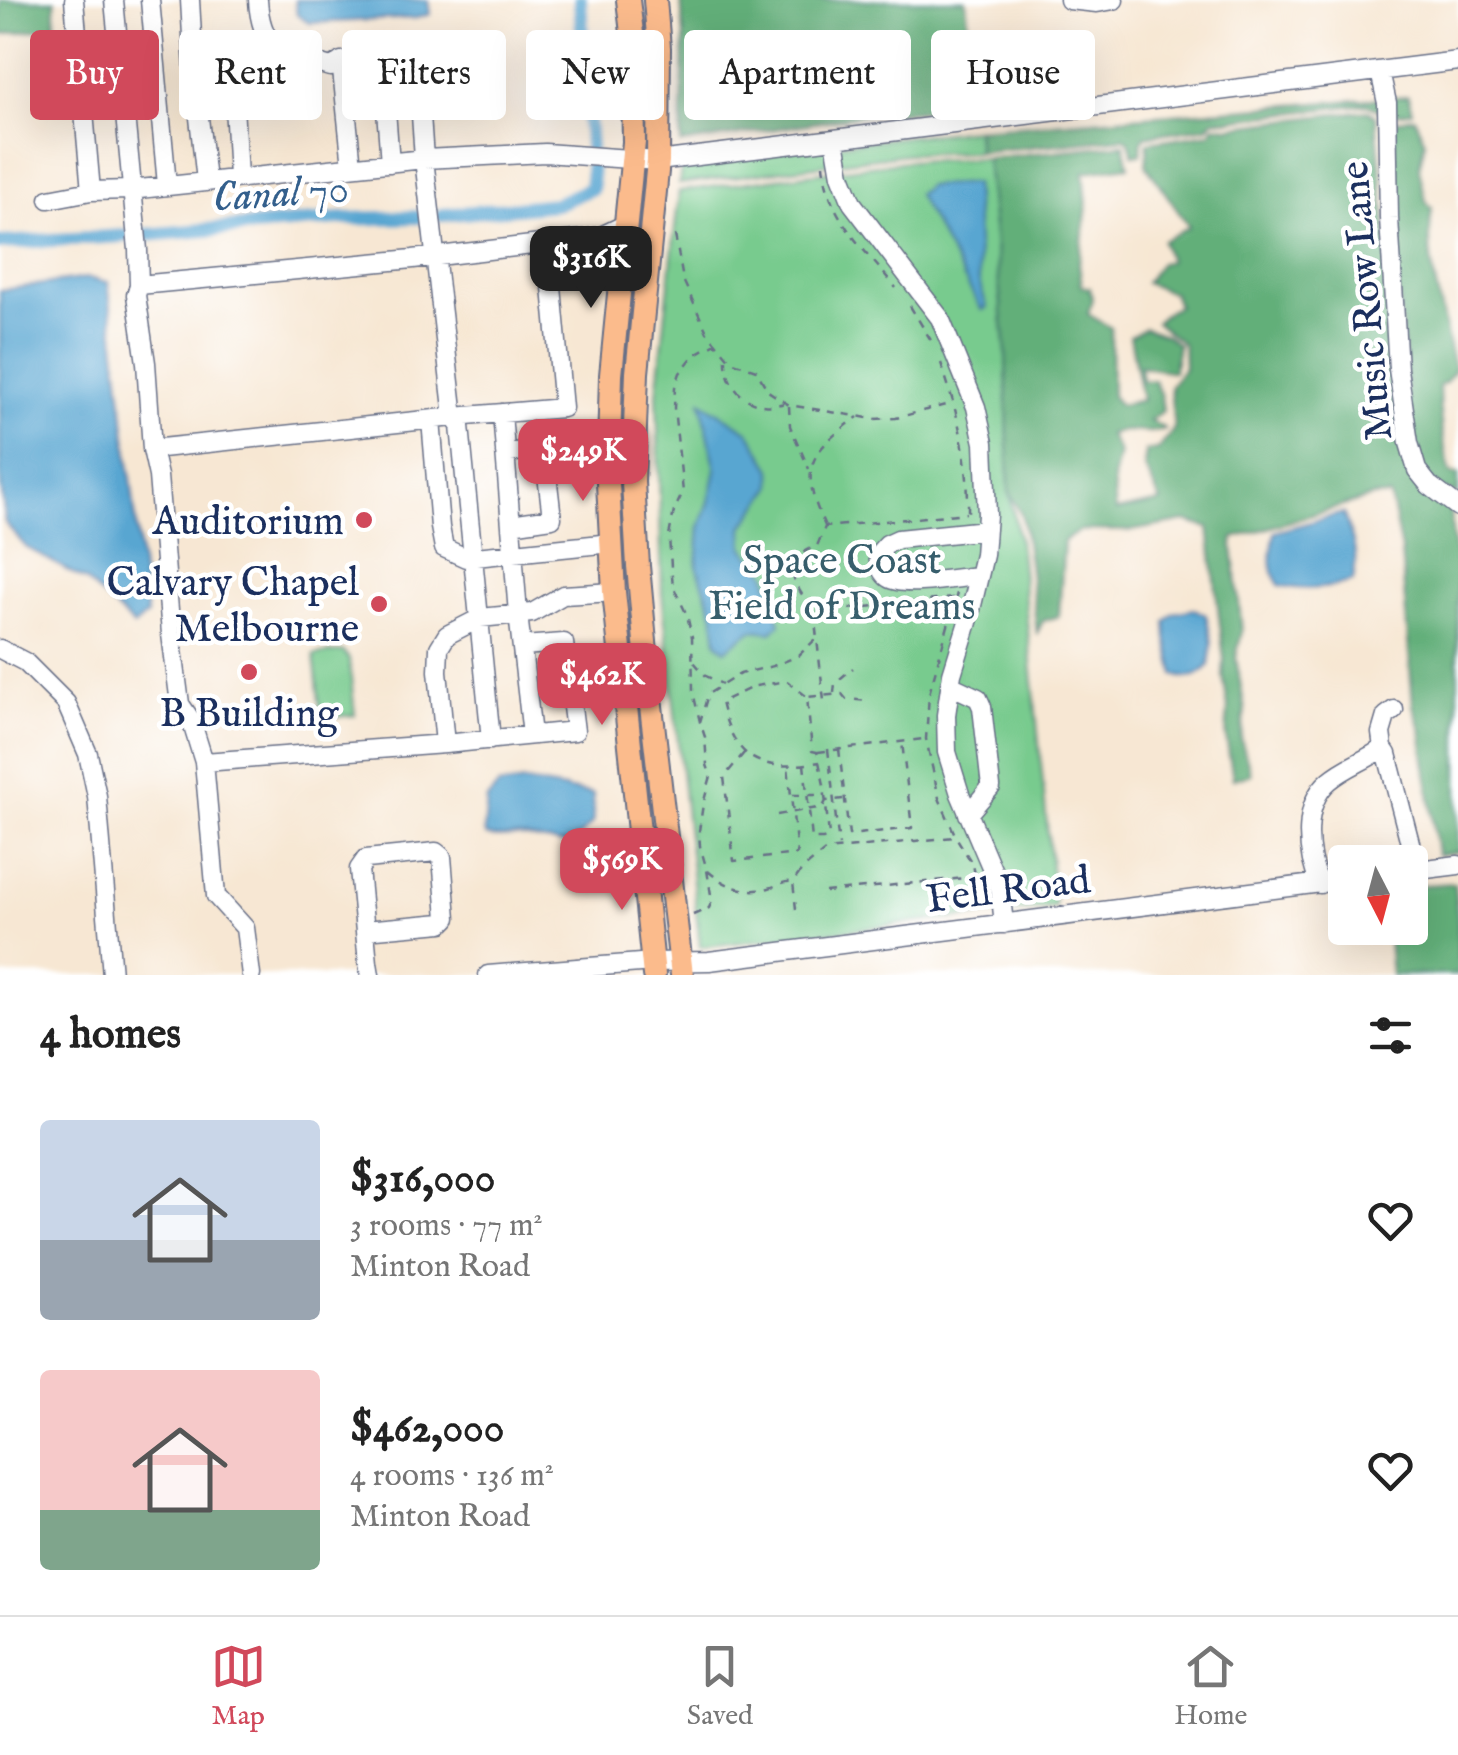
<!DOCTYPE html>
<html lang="en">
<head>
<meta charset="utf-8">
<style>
  body { margin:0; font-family:"IM FELL English",serif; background:#f6f6f6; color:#222; height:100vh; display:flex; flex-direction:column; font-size:38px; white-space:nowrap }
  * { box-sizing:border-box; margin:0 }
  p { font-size:32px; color:#767676 }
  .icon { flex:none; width:55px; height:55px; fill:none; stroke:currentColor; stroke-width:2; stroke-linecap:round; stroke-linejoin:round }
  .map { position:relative; height:975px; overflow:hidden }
  .panel { display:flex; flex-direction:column; background:#fff; flex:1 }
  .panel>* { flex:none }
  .guide { position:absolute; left:30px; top:30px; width:1400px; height:90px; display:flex; gap:20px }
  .needle { width:65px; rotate:174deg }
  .tools { position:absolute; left:1328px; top:845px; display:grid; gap:20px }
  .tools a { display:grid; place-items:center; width:100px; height:100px; border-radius:10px; background:#fff; box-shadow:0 10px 40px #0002; font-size:50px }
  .price { position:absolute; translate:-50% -85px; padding:0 22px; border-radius:20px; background:#d1495b; color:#fff; font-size:32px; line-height:65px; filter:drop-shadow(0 2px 5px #0008) }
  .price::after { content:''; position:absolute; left:50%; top:60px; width:30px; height:22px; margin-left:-15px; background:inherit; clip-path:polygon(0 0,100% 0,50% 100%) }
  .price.selected { background:#222; color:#fff }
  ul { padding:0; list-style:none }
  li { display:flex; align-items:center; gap:30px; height:250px; padding:0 40px }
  li span { display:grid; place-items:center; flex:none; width:280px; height:200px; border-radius:10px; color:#555 }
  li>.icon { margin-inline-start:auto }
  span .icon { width:120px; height:120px; fill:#fffc; stroke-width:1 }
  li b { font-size:42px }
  h2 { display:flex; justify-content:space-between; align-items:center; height:120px; padding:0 40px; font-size:42px }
  .pill { padding:0 35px; border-radius:10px; background:#fff; box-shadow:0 10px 40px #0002; font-size:35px; line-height:90px }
  .pill.selected { background:#d1495b; color:#fff }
  .dock { display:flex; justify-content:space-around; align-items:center; height:140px; border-top:2px solid #e0e0e0; background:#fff; font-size:28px; color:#767676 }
  .dock a { display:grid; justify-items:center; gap:5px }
  .dock .selected { color:#d1495b }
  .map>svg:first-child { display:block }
</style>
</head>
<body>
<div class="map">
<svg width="1458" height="975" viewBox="0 0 1458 975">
  <rect width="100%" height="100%" fill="#fff"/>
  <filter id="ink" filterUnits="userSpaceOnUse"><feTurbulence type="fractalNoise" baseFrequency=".01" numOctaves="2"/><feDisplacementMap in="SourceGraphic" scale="20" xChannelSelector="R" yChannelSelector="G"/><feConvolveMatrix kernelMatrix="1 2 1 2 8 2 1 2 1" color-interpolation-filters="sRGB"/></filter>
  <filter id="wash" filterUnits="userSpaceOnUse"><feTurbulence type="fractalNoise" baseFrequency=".0048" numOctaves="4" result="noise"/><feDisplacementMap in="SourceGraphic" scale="40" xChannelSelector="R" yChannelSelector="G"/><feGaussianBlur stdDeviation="2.25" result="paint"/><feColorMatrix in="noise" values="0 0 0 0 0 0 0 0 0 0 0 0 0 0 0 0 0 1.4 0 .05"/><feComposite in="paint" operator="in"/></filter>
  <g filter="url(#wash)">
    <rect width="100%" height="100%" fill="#f7e7d3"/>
    <path fill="#78cb8e" stroke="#4a7d76" stroke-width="2.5" d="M976,129L978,152L907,154L679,184L682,161Z
      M986,158L1006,351L1009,491L1019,539L1055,907L700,947L662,594L657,394L679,191L907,161Z
      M343,651L349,659L355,715L321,718L314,655Z"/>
    <path fill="#62af79" stroke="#3e6f6c" stroke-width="2.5" d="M0,0H55V27L0,35Z
      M681,0H966L976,106L857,116L681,144L684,38Z
      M1408,96L1412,111C1387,117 1388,115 1367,104L1228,120L1214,119L1207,127L1145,136L1142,141L1141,154L1133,155L1129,141L1124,138L978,152L976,129Z
      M1368,110L1376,117L1406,452L1450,509L1453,540L1458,565V852L1437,855L1421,728L1413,706L1401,550L1390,496L1373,497L1234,538L1233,546L1242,631L1236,658L1245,710L1241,739L1251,774L1233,779L1226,737L1228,707L1223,676L1224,660L1209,528L1185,521L1131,531L1081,530L1064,541L1059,616L1043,621L1037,633L1029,562L1022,517L1009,491L1006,351L986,158L1124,144L1129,166L1084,172L1087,206L1079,263L1082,286L1090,288L1092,299L1088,314L1111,328L1112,396L1120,405L1142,400L1130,336L1145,328L1166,335L1178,345L1173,372L1140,366L1142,381L1154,380L1161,396L1163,411L1150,420L1165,429C1147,437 1128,426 1109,434L1119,453L1113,479L1116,511L1161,502L1144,466L1146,451L1158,450L1174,429L1170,387L1184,368L1183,344L1156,322L1165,313L1178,306L1173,293L1145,283L1160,263L1169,261L1162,241L1189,227L1146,165L1148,142L1210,133L1215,125L1228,127Z
      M1414,117L1425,141L1419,168L1426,201L1432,208C1426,250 1433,273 1442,313C1446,332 1449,350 1455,369L1446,382L1439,386C1439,414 1443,447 1451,474H1458V495L1441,489L1424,473L1409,414L1394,241L1395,121Z
      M1454,883L1458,922V975H1391L1387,928H1410V886Z"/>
    <path fill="#58a6d1" stroke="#3a6a98" stroke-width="2.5" d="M295,0H428L430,14L417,18L309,23L297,15Z
      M974,183L979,282L987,308L982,310L917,194L928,186Z
      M87,278L108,282L147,615L134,626L86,581L26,547L5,523L0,474V290Z
      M701,401L749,432L772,469V487L743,527L744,548L766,573L780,624L772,632L752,630L725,650L717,642L714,615L697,566L700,527L709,502L716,470Z
      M1343,513C1353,538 1359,555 1353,581C1330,589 1303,591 1279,585C1268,568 1271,551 1275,532Z
      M1194,609L1206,615L1212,642L1209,666C1198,676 1189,681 1175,675L1167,639L1166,622L1174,613Z
      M525,782L593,794V822L572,844C554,845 538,838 520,837C508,836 499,840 486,836L484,831L487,799L498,786Z"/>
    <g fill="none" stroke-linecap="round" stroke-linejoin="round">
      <path stroke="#58a6d1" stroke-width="14" d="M580,0L590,147
        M442,215L556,204L592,188L591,167
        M145,235L339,219L421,217
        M0,243L124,236"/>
    </g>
  </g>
  <g filter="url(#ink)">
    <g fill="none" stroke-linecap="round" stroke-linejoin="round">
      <defs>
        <path id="minor" d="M74,0L91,191
          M114,0L138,250L139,285L136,295L146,363L152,449L158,476L171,634L180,704L191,720L204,762L216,896L245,928L251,975
          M150,0L167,185
          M190,0L194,72L206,181
          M258,0C261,54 286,54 331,67C355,52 389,56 417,56L424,159L454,417L460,426L491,740
          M1069,0L1097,3L1114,0
          M382,57L390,163
          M341,61L352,166
          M232,69L274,45
          M1380,71L1387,103L1389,218L1398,369L1409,443L1417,470L1429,485L1458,507
          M194,72L232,69L238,177
          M233,87L247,88L275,96
          M835,140L841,175L852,203L940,318L976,407L984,443L987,515L984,555L968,622L952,674L946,715L947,752L960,794L1000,888L1004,924
          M49,199L91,191L130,190L424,159L545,153L658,161L1458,61
          M583,239L591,246L623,260
          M139,285L413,259L583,239L601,236L626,224
          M502,413L518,614L532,735
          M431,420L440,527L444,548L466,558L611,543
          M152,449L454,417L563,408L548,243
          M505,453L544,449L552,518L511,524
          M979,576C959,577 901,589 887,577C880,571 879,563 878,554L887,544L898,539L986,530
          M0,649L25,662L66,703L88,754L97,796L112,975
          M950,685L978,698L982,707L991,787L968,814
          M445,744L438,671L439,648L447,635L480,618L532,613L563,595L614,592
          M1383,748L1387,754L1417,870
          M204,762L445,744L575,731L564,643L522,646
          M1410,871L1458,865
          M1320,884C1306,854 1302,804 1329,781C1345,767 1367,760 1383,748L1381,733L1386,716L1394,710
          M365,930L442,923L447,918L442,857L436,852L366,859L359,869L368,963L370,975
          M488,975L653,962L709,961L1345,880"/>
        <path id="major" d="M628,0L632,33L634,142L611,375L608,484L614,592L654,975
          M655,0L659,48L658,161L637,373L633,482L638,566L651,706L682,975"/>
      </defs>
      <use href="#minor" stroke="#686f87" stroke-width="21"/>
      <use href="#major" stroke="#686f87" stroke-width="26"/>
      <path stroke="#686f87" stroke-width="2.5" stroke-dasharray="8 8" stroke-linecap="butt" d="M823,164C828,219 864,248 896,288
        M675,235L683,280L707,332L731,361L756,370L768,391L789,405L874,419L896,418L953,403
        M910,306L932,342
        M726,359C725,391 754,413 784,403
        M941,363C959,417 969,459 968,517
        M789,406L790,426L809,469
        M825,526C798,468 809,452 858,417
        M957,593L929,694L926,739L939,798L956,837L973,865L983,910
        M953,598L828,611H814C795,586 776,561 817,546L825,527L966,513
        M814,612L824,701
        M694,662L706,676L722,684
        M834,693L835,683L853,668
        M806,696L787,681L755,686L721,702C735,763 761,772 820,762
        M700,722L693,692L692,637L687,615L673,586L671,567L669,536L674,511L683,492L674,408L675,387L680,373L694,355L716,343
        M828,749L839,846
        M839,749L849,835L912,828L902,742
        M818,752L924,739
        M744,753L724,777L734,861L797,854L788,766
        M804,764L812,839H823L829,836L824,785L817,752L812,751L807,697L842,694L846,699L869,701
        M792,795H824
        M777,815L823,807L826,801L843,799
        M708,871C726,887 746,894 769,888C779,885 783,881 793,882
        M825,892L975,877
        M796,909L793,882L802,870L826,850L955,837
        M693,915L709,908L712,901L707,870L700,846L699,831L703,804L711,776L707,765L705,737L700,722L708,694L740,674L773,666L798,656L818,637"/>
      <use href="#minor" stroke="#fff" stroke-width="18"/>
      <use href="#major" stroke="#fbbb8c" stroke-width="22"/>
    </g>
  </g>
  <g fill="#d1495b" stroke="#fff" stroke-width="4">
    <circle cx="364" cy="520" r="10"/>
    <circle cx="379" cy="604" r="10"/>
    <circle cx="249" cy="672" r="10"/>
  </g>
  <g text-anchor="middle" stroke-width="9" stroke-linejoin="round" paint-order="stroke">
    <g font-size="40" fill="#1b2f5e" stroke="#fff">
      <text transform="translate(1365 301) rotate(-95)" y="14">Music Row Lane</text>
      <text transform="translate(1008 888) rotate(-7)" y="14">Fell Road</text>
    </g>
    <g font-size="40" fill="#1b2f5e" stroke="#fff" text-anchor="end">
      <text x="344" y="534">Auditorium</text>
      <text x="359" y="595">Calvary Chapel<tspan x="359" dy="46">Melbourne</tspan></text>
      <text x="249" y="726" text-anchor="middle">B Building</text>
    </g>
    <g font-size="40" fill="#375e6c" stroke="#fff">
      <text x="842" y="573">Space Coast<tspan x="842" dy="46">Field of Dreams</tspan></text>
    </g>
    <g font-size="42" font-style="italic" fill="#335f8c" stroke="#fff">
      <text transform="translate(281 191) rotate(-4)" y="15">Canal 70</text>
    </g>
  </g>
</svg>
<div class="tools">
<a><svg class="needle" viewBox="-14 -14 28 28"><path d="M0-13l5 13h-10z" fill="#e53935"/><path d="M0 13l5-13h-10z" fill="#767676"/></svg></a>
</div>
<b class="price selected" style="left:591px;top:311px">$316K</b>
<b class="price" style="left:583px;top:504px">$249K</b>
<b class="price" style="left:602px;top:728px">$462K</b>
<b class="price" style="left:622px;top:913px">$569K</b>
<div class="guide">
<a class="pill selected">Buy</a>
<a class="pill">Rent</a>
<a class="pill">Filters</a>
<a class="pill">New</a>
<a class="pill">Apartment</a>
<a class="pill">House</a>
</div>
</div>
<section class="panel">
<h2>4 homes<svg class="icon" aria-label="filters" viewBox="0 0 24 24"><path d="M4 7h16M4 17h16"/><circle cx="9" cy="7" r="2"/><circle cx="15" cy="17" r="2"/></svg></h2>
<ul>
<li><span style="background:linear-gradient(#c9d6e8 60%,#9aa5b1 0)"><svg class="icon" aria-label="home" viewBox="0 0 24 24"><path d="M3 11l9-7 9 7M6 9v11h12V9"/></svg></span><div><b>$316,000</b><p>3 rooms · 77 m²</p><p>Minton Road</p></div><svg class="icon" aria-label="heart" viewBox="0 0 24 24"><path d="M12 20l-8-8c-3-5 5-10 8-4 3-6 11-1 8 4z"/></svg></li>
<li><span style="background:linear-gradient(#f6c9c9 70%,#7fa58c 0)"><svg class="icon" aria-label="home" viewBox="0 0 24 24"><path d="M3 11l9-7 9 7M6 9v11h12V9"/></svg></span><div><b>$462,000</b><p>4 rooms · 136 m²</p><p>Minton Road</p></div><svg class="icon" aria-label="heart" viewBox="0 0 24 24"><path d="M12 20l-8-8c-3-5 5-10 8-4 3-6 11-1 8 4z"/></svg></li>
</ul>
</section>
<nav class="dock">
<a class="selected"><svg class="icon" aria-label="map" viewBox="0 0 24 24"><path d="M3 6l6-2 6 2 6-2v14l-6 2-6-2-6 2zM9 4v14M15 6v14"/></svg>Map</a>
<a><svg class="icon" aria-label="saved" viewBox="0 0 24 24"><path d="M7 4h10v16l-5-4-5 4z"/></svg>Saved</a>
<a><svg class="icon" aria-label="home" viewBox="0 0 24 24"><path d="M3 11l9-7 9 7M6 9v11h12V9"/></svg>Home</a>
</nav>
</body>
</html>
